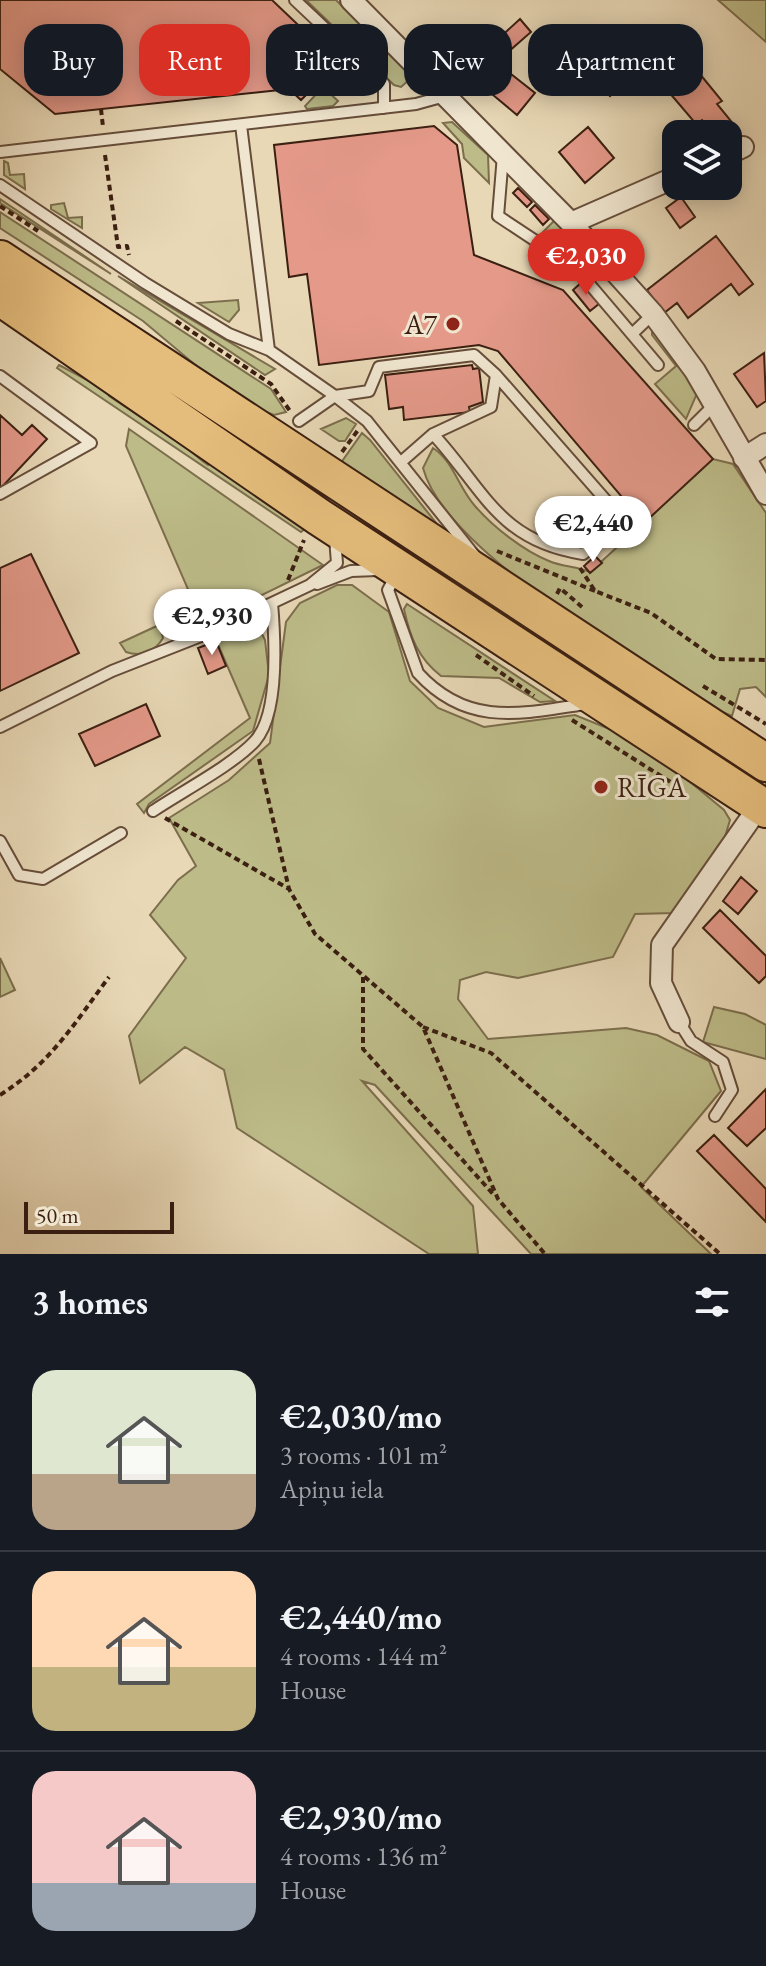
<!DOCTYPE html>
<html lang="en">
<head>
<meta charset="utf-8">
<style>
  body { margin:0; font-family:"EB Garamond",serif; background:#20242c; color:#f1f3f6; height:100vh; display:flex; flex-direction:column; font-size:30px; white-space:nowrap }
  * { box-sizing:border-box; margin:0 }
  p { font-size:26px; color:#9ea1a6 }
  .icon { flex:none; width:44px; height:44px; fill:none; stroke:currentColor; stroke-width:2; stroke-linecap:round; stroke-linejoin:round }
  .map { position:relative; height:1254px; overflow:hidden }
  .side { display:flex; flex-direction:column; background:#171b24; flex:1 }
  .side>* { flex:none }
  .hud { position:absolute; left:24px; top:24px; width:718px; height:72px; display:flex; gap:16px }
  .fabs { position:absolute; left:662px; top:120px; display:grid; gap:16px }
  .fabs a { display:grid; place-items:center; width:80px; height:80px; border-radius:16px; background:#171b24; box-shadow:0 4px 20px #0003; font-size:40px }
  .scale { position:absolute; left:24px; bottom:20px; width:150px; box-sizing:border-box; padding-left:8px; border:4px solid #3b1f11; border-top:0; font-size:22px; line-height:28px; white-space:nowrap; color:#3b1f11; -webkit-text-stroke:6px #f0e6d0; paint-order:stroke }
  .price { position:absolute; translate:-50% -68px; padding:0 18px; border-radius:28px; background:#fff; color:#222; font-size:26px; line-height:52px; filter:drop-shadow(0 2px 4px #0008) }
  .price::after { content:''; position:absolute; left:50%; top:48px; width:24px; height:18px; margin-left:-12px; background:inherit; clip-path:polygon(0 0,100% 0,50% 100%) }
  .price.on { background:#d93025; color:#fff }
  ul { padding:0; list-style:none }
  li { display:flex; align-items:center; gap:24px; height:200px; padding:0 32px }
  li+li { border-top:2px solid #363941 }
  li span { display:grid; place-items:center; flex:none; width:224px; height:160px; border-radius:24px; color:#555 }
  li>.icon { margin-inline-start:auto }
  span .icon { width:96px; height:96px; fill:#fffc; stroke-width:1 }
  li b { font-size:34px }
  h2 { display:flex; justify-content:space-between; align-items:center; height:96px; padding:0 32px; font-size:34px }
  .tag { padding:0 28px; border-radius:24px; background:#171b24; box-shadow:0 4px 20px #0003; font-size:28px; line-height:72px }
  .tag.on { background:#d93025; color:#fff }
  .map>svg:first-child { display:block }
</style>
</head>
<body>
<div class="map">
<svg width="766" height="1254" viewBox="0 0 766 1254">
  <rect width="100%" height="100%" fill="#e8d8b6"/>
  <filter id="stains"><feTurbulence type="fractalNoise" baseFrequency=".0025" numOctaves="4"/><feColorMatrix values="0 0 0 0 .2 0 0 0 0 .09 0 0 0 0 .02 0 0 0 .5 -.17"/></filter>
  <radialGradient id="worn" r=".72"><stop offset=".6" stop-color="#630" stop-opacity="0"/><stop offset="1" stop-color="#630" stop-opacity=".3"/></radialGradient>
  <path fill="#bdbc89" stroke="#7c6e4d" stroke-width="2" d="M306,0H336L404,67L409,80L401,87L394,85Z
    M718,0H766V42Z
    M323,87L338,101L333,106L307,109L305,106Z
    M452,122L488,155L489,183L464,158L462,144L443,123Z
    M4,161L8,163L10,175L24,174L25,189L4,175Z
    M0,199L111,274L0,203Z
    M64,203L68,218L82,217V228L51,209V205Z
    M0,212L271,389L286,412L274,415L261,410L199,368L143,321L0,228Z
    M554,221L573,240L570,248L561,249L543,232Z
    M118,276L275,369L265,375Z
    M238,300L239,310L229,322L198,303Z
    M652,329L698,391L686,419L655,384L676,366L652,335Z
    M59,365L108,391L109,396L151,424L154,421C174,434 187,450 208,465L214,461L308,526L301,532L57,368Z
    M346,418L356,424L345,441H339L321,429Z
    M129,429L323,565L203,624L126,446Z
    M362,433L370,440L453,544L338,467Z
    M433,448C454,462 458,487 475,506C493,527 524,551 549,561C562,567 576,566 590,572L713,459L733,464L766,513V697L756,687L740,689L732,716L715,709C640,661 445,552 423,468Z
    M369,513L766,776V798L395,549Z
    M337,585H352L389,612L410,681L438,708L484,727L575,715L612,730L689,781L724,810L730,820L724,840L674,913L635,914L613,957L518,978L486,972L460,980L458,999L488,1039L626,1028L657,1035L709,1061L721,1091L641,1187L711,1254H531L375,1085L362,1081L473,1206L478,1254H429L237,1128L224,1070L185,1047L140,1083L129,1036L186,958L150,915L178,880L196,866L169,818L229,780L270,743L286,622L300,603Z
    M407,604L555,701L540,702L499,678L441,676C418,658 410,637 404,609Z
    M255,620L265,640L269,675L253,731L149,804L144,813L137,804L250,718L216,640Z
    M159,625L163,638C155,652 141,657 126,652L120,643Z
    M0,958L15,990L0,997Z
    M714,1007L745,1014L766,1025V1059L703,1042Z"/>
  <path fill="#e49989" stroke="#3b1f11" stroke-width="2" d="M0,0H272L338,63L301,100L289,89L55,114L0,69Z
    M520,19L531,32L507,53L496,41Z
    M578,58L594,75L574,94L558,77Z
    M695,68L722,101L717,104L731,121L715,134L702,120L696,124L668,91Z
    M620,70L629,80L610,96L602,86Z
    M511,74L535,93L517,115L493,95Z
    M434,126L457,145L474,255L563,290L713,459L644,523L498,351L479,345L319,365L307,274L289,277L274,145Z
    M588,127L614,158L585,183L559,152Z
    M518,188L532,202L527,207L513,193Z
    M681,197L695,217L680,228L666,208Z
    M535,205L549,219L543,225L530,210Z
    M716,236L753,284L739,295L731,284L688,318L677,303L664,313L647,290Z
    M582,282L600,303L590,311L573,290Z
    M764,353L766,401L757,407L734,374Z
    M472,365L473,369L479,368L483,402L469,407L470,412L404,420L403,407L389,409L385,375Z
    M0,415L22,435L32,425L47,439L0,489Z
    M31,554L79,653L0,691V568Z
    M595,556L602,563L590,573L584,566Z
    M216,641L226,666L208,674L198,648Z
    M146,704L160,736L95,766L79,734Z
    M741,877L757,891L738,914L723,901Z
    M720,910L766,956V976L759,983L703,928Z
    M766,1089V1128L747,1146L728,1128Z
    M714,1135L766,1189V1222L697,1151Z"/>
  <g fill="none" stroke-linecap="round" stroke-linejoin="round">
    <defs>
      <path id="lane" d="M295,0L384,84V108
        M241,125L269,350
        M0,152L416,104L445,96
        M503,155L498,216L575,267L658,365
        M0,185L145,283L229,334L269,350L335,396L367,421L475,556
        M632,334L653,314
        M0,376L91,443L0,494
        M299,421L335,396L369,391L379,367L474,355L496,375L624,521L583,554C498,541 484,489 433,434
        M694,425L714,405
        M401,462L433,434L491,407L496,375
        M397,573L388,590L418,673C467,727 520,714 585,704
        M317,584L351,571L378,570
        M0,727L112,671L211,632L310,585L337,563L335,538
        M153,811C181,792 233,765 255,741C280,713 275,638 272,603
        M0,841L19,875L43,879L121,833
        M679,1022L691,1041L723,1062L732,1090L715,1116"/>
      <path id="street" d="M351,0L571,223L653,314L695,371L766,494
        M728,154L743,147
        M571,223L676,177
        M744,458L766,444
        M679,1022L661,983L662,945L760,805"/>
      <path id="highway" d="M0,259L766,763
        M0,297L319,517L766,809"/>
    </defs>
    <use href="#lane" stroke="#664d3a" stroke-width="14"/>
    <use href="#street" stroke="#664d3a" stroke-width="24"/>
    <use href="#highway" stroke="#3b1f11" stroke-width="40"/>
    <path stroke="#3b1f11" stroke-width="4" stroke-dasharray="6 4" stroke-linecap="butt" d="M101,109L103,127
      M105,155L118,247L127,246L129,255
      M0,206L38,231
      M176,321L271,384L290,411
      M342,452L358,430
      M497,551L595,591
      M580,568L595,591L651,613L716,659L766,660
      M288,580L304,540
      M557,594L560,588L582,607
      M476,655L534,696
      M703,686L766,724
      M572,720L680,788
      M259,759L289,889
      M165,818L289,889L315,934L423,1027L498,1199L545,1254
      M363,977V1049L493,1194
      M423,1027L491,1053L720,1254
      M0,1095C51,1063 74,1024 109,977"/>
    <use href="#lane" stroke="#f0e6d0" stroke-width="10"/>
    <use href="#street" stroke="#f0e6d0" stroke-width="20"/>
    <use href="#highway" stroke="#e4bc7b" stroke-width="36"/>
  </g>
  <g fill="#8f2418" stroke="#f0e6d0" stroke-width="3">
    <circle cx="453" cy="324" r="8"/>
    <circle cx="601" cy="787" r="8"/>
  </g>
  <g text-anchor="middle" stroke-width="6" stroke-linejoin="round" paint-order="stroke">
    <g font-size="28" fill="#3b1f11" stroke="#f0e6d0" text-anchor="end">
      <text x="437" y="334">A7</text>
      <text x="617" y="797" text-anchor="start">RĪGA</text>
    </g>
  </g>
  <rect width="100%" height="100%" filter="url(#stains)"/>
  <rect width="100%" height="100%" fill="url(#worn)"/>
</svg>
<div class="fabs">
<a><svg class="icon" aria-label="layers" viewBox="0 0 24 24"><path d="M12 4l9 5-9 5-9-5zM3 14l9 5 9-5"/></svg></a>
</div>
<div class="scale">50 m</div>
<b class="price on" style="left:586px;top:297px">€2,030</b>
<b class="price" style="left:593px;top:564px">€2,440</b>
<b class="price" style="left:212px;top:657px">€2,930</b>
<div class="hud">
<a class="tag">Buy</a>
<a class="tag on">Rent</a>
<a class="tag">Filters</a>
<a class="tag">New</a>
<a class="tag">Apartment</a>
</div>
</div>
<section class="side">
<h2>3 homes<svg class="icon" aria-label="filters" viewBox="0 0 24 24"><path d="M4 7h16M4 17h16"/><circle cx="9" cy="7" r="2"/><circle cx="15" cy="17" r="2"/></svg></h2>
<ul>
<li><span style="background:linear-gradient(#dfe7d0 65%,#b9a48a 0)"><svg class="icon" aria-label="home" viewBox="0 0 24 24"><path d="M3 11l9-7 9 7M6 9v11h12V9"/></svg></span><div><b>€2,030/mo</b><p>3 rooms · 101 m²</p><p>Apiņu iela</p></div></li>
<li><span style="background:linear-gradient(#ffd9b3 60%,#c2b280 0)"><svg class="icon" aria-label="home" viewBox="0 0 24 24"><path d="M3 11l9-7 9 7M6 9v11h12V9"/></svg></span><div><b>€2,440/mo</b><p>4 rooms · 144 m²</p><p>House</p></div></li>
<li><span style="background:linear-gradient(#f6c9c9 70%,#9aa5b1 0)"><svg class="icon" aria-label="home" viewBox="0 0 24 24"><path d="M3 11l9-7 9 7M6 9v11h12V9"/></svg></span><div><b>€2,930/mo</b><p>4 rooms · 136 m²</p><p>House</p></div></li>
</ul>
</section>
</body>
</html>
